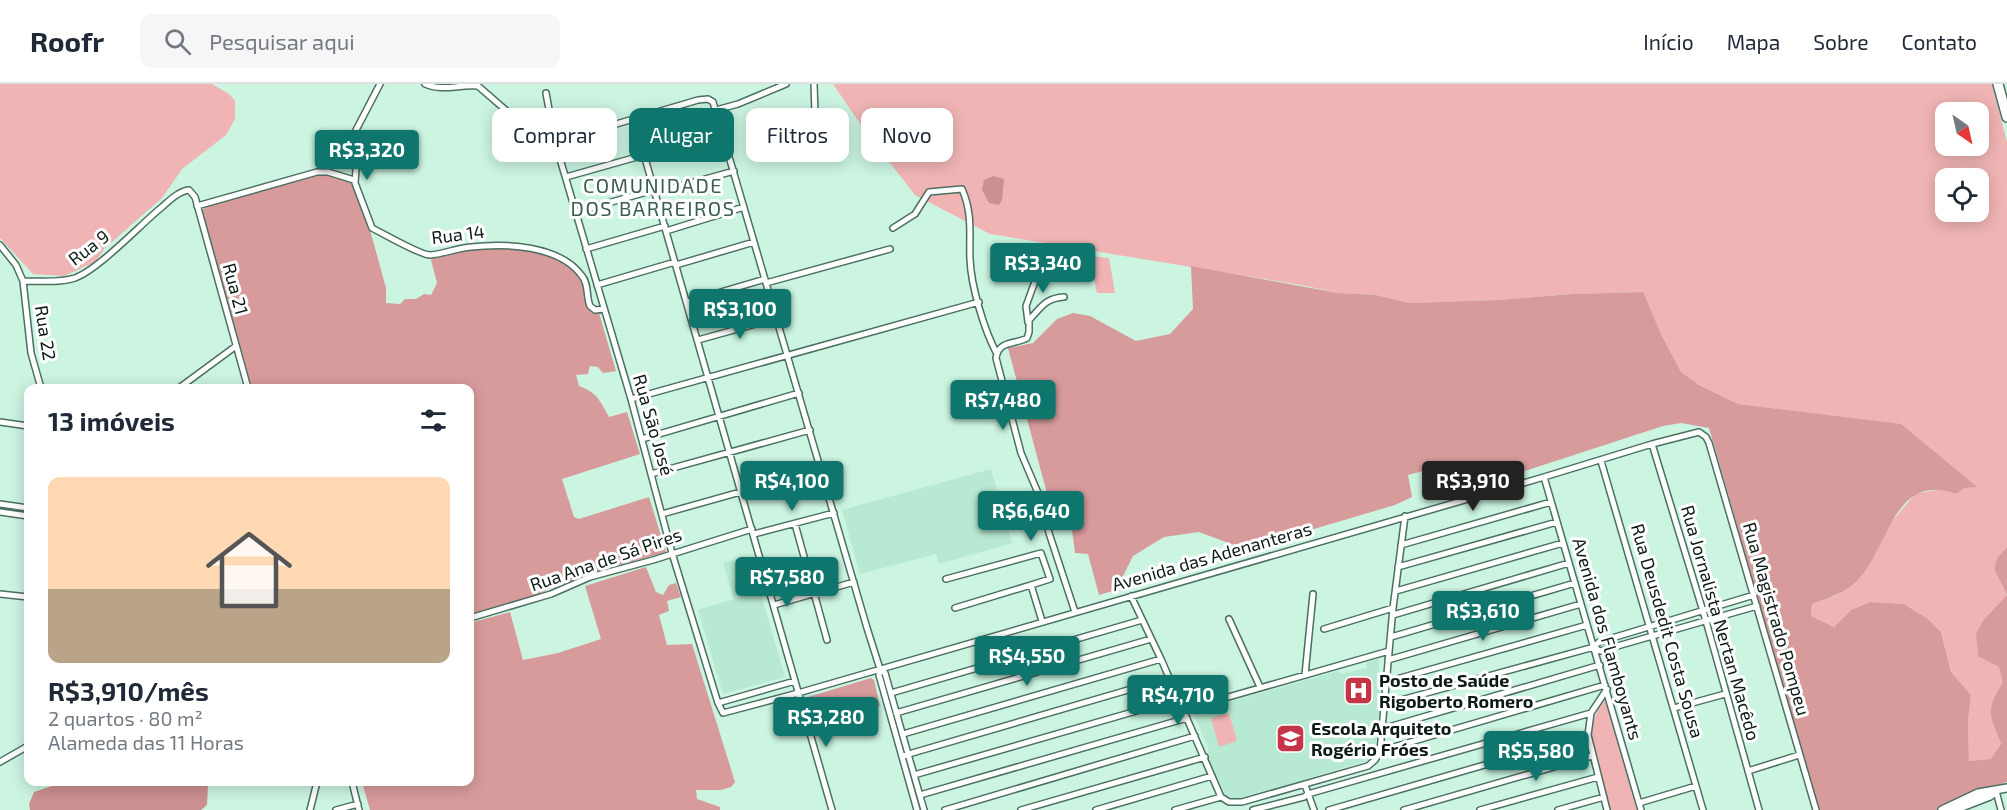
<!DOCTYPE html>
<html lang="pt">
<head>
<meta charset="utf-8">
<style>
  body { margin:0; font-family:"Exo 2",sans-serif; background:#f6f6f7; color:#1f2937; height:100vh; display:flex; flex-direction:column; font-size:22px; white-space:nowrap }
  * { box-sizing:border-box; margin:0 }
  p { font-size:20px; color:#747a83 }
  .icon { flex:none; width:33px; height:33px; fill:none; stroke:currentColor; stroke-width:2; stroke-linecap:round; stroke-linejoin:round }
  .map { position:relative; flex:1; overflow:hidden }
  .details { position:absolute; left:24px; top:300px; width:450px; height:402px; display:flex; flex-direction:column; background:#fff; border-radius:12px; box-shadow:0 3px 15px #0003 }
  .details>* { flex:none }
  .top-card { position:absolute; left:492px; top:24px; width:570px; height:54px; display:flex; gap:12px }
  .needle { width:39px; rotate:146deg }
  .fabs { position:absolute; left:1935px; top:18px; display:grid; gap:12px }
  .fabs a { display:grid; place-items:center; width:54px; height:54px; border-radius:12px; background:#fff; box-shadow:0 3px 15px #0003; font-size:30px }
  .price { position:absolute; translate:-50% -51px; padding:0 14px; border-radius:6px; background:#0f766e; color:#fff; font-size:20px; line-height:39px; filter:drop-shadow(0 2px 3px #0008) }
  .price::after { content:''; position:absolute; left:50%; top:36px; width:18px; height:14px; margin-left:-9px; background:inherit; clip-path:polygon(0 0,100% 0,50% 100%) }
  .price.current { background:#222; color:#fff }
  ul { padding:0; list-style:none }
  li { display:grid; align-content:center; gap:12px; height:318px; padding:0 24px }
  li+li { border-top:2px solid #e0e1e3 }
  li span { display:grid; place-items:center; height:186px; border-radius:12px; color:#555 }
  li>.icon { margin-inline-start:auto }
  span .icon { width:108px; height:108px; fill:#fffc; stroke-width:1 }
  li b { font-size:26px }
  h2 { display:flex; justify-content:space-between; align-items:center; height:72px; padding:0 24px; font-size:26px }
  .chip { padding:0 21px; border-radius:12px; background:#fff; box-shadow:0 3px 15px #0003; font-size:21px; line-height:54px }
  .chip.current { background:#0f766e; color:#fff }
  header { display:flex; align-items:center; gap:36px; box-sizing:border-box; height:84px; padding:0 30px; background:#fff; border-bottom:2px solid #e0e1e3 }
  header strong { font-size:28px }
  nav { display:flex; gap:33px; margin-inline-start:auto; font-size:21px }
  .search { width:420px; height:54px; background:#f6f6f7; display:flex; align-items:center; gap:15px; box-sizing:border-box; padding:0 21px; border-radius:12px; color:#747a83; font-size:22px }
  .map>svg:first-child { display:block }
</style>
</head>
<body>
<header>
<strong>Roofr</strong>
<div class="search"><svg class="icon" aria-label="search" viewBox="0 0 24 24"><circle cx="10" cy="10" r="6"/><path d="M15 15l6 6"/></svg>Pesquisar aqui</div>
<nav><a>Início</a><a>Mapa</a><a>Sobre</a><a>Contato</a></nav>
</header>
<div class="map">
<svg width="2007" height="726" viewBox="0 0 2007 726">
  <rect width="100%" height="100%" fill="#cbf4e1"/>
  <path fill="#b8e9d2" d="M991,385L1012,459L939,480L936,470L860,490L842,426Z
    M750,472L785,593L723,610L698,526L734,515L723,479Z
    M1379,575L1380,616L1375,666L1369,676L1237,716L1224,711L1206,671L1209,666L1193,628L1338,587L1340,590L1367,584L1366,578Z"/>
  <path fill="#f0b4b4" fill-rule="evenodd" d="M0,0H212L229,10L235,17V35L226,51L182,85L162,114L105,164L95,178L64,192L33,190L0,154Z
    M833,0H1992L2007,58V463L1997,474L1994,485L2007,511L1997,523L1999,583L2004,598C1985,628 1989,629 2001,660L1992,675L1969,677L1968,636L1971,611L1951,588L1941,548L1928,535L1904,520L1870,518L1851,526L1834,543L1811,532L1812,520L1837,511L1875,471L1889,441L1915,410L1941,405L1956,410L1965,404L1976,403L1901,341L1738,320L1699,301L1681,288L1661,250L1642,208L1572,210L1498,216L1409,219L1376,211L1338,209L1301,201L990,150L915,111L863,44ZM1946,28H1978V62H1946ZM1946,94H1978V128H1946Z
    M1089,172L1109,174L1115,209H1097Z
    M1603,617H1606L1609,622L1639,726H1610L1590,653C1591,640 1596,629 1603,617Z
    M1229,629L1237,657L1219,663L1211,634Z"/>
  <path fill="#d89b9c" d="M323,90L347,96L354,102L364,124L386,204V219L400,220L405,215H416L424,210L431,211L437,199L431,176C436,171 441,172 448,171C487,162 540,157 573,187C585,198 583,211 588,225L599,229L616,287L603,289L598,283L590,282L588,290L576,291L579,302C597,308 600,317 609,333L627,328L640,370L562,395L574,433L579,435L649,413L666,468L598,487L532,512L470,531V304H252L202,126L208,122Z
    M1191,182L1338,209L1376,211L1409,219L1498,216L1572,210L1643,208L1661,250L1681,288L1699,301L1738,320L1901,340L1977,403L1965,404L1956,410C1893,387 1889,465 1857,497C1844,509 1829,514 1812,520L1811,532L1834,543L1851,526L1870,518L1904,520L1928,535L1941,548L1951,588L1971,611L1968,636L1969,677L1991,675L2001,660C1989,629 1985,628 2003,598L1999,583L1978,572L1976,550L1983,537L2007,511L1994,485L1997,474L2007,463V698L1955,716L1938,726H1819L1709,344L1681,339L1663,342L1485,400L1466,402L1456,378L1408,391L1412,413L1395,421L1270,458L1234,461L1199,448L1164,453L1133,472L1116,506L1099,511L1088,470L1075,469L1072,446L1074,431L1063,414L1049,417L1008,264L1033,259L1057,235L1073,229L1090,232L1136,257L1170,250L1193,225Z
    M646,483L656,508L663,511L669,501L676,499L681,513L667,517L669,527L659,531L667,561L692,560L735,698L731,703L721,706H696L697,715L720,723V726H370L362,698H470V539L510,528L523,576L558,569L601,555L585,502Z
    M871,594L874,596L880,622L814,641L807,617L808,613Z"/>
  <path fill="#cc9090" d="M993,92L1004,95L1002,116L999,121L989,119L982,106L984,96Z
    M64,698H206L208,701L207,721L201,726H30L29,720L34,708Z"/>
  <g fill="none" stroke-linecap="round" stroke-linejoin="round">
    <defs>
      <path id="minor" d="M380,0L355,48L350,70L356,85L355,99L372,144C384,150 420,171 430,171C444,170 457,164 471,163C505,159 560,161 582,192C589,200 586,213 590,222L595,226L604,225
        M425,0C442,8 460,0 478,2L531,48C539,54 545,58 555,58L698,16L708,15L713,18L867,544L880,585L885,589L924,726
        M814,0L816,60
        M546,9L555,58L631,315L672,469L718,619L723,629L798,609L1544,393L1652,360L1699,348L1706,353L1709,359L1816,726
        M716,26L738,20L786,0
        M634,36L832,726
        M645,73L724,51
        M566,93L644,71
        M655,109L734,87
        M197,122L317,88H328L354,96
        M576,128L654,106
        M893,144L915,130L929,108L962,105C973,130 969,150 970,175C971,202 984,246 997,270
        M666,147L744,123
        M0,161L16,181L23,197L31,269L41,304
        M586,165L665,142
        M676,181L754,158
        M23,197C40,197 59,199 75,194C98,186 141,140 162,123C170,116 179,107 189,106L195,113L248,304
        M766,199L890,165
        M597,201L675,178
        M1064,213C1045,214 1041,224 1029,236V248L1027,254C1014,261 999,256 996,274L1021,369L1041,416L1049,449L1075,528
        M687,218L765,195
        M1028,238L1026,222L1041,181
        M698,256L777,234
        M179,304L236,262
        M631,315L979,218
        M0,338L28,342
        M642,355L799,309
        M1652,360L1706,537L1759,726
        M1601,377L1703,726
        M651,390L810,346
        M1544,393L1641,726
        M0,420L28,424
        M0,428L28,432
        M662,430L822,385
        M795,440L827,556
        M754,450L834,429
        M1401,461L1551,418
        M1398,483L1557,438
        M946,495L1041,469L1050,495L1031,501
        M1396,507L1563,459
        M0,510L28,513
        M1131,512L1161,575L1221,713L1229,718H1242L1368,682L1375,676L1380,667L1393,524L1405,432
        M774,521L854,498
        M955,524L1031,501L1042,537
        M1393,531L1569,479
        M470,534L551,510L590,493L653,476L752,445
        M1229,535L1260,603
        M1324,545L1393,524
        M1391,553L1575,499
        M1594,563L1600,567L1757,522
        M1388,576L1581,520
        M880,585L879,591L917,726
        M1305,591L1313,510
        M1386,598L1587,541
        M1607,605L1591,629L1588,651L1607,726
        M891,609L1142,536
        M718,619L795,597
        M1383,621L1594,563L1599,558L1754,511
        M1674,624L1725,610
        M1183,626L1389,567
        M896,629L1151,555
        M1382,645L1600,581
        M903,650L1161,575
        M1380,667L1605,601
        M902,672L1169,594
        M0,678L28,662
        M1748,687L1799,671
        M914,691L1178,615
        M352,698L359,726
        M1305,701L1314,726
        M1996,707L2001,726
        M920,711L1187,634
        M1639,719L1696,702
        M310,726L317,698
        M336,726L358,720
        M945,726L1195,652
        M1021,726L1205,673
        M1096,726L1212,692
        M1175,726L1221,713
        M1253,726L1304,713L1308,710L1591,629
        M1329,726L1588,651
        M1404,726L1592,672
        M1480,726L1598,693
        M1558,726L1604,713"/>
      <path id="tertiary" d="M1942,726L1978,709L2007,704
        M1954,726L1990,712L1996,707"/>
      <path id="primary" d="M1998,0L2007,33"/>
    </defs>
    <use href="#minor" stroke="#4b7060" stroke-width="8"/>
    <use href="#tertiary" stroke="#4b7060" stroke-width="10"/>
    <use href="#primary" stroke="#4b7060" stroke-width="12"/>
    <use href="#minor" stroke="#fff" stroke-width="5"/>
    <use href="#tertiary" stroke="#fff" stroke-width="7"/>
    <use href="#primary" stroke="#fff" stroke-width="9"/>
  </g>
  <defs>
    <symbol id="hospital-square" viewBox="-11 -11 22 22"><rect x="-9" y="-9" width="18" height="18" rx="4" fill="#c53547" stroke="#fff"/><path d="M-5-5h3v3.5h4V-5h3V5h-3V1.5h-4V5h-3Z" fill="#fff"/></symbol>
    <symbol id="school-square" viewBox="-11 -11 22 22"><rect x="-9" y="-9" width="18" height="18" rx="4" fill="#c53547" stroke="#fff"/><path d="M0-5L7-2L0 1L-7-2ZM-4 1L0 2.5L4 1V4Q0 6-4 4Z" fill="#fff"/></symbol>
  </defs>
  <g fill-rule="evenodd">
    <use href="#hospital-square" x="1342" y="590" width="33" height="33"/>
    <use href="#school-square" x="1274" y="638" width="33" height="33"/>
  </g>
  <g text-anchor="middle" stroke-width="6" stroke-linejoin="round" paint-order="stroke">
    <g font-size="18" fill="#0c1b14" stroke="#fff">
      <text transform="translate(458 151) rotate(-7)" y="6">Rua 14</text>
      <text transform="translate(89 164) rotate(-37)" y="6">Rua 9</text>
      <text transform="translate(235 205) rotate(75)" y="6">Rua 21</text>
      <text transform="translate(45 249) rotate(81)" y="6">Rua 22</text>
      <text transform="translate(653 341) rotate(74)" y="6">Rua São José</text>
      <text transform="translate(1212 473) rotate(-16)" y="6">Avenida das Adenanteras</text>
      <text transform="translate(606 476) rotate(-19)" y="6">Rua Ana de Sá Pires</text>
      <text transform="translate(1776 535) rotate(74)" y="6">Rua Magistrado Pompeu</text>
      <text transform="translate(1720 539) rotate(74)" y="6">Rua Jornalista Nertan Macêdo</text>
      <text transform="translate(1667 547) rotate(74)" y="6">Rua Deusdedit Costa Sousa</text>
      <text transform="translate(1607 555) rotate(74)" y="6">Avenida dos Flamboyants</text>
    </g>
    <g font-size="18" font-weight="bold" fill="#0c1b14" stroke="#fff" text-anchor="start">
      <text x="1379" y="603">Posto de Saúde<tspan x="1379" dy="21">Rigoberto Romero</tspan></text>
      <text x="1311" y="651">Escola Arquiteto<tspan x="1311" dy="21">Rogério Fróes</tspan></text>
    </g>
    <g font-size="20" letter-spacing="1.5" fill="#3a5e4f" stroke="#fff">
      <text x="653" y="109">COMUNIDADE<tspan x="653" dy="23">DOS BARREIROS</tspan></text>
    </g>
  </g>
</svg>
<div class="fabs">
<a><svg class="needle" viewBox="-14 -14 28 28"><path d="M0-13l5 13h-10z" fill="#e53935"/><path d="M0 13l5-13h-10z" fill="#747a83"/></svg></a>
<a><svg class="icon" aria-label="locate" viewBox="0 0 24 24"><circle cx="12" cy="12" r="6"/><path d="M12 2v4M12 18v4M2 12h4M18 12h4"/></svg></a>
</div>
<b class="price" style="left:367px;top:97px">R$3,320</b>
<b class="price" style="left:1043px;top:210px">R$3,340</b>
<b class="price" style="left:740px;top:256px">R$3,100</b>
<b class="price" style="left:1003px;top:347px">R$7,480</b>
<b class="price" style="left:792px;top:428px">R$4,100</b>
<b class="price current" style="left:1473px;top:428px">R$3,910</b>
<b class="price" style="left:1031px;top:458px">R$6,640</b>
<b class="price" style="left:787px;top:524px">R$7,580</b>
<b class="price" style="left:1483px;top:558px">R$3,610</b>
<b class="price" style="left:1027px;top:603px">R$4,550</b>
<b class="price" style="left:1178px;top:642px">R$4,710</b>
<b class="price" style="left:826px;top:664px">R$3,280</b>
<b class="price" style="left:1536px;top:698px">R$5,580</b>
<div class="top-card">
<a class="chip">Comprar</a>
<a class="chip current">Alugar</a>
<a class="chip">Filtros</a>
<a class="chip">Novo</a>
</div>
<section class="details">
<h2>13 imóveis<svg class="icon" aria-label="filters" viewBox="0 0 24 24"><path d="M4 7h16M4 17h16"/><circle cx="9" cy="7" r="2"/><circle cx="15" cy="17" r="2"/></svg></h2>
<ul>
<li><span style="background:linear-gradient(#ffd9b3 60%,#b9a48a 0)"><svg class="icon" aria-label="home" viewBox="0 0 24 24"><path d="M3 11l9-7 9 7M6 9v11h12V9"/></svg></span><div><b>R$3,910/mês</b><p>2 quartos · 80 m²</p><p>Alameda das 11 Horas</p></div></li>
</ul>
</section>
</div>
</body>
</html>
